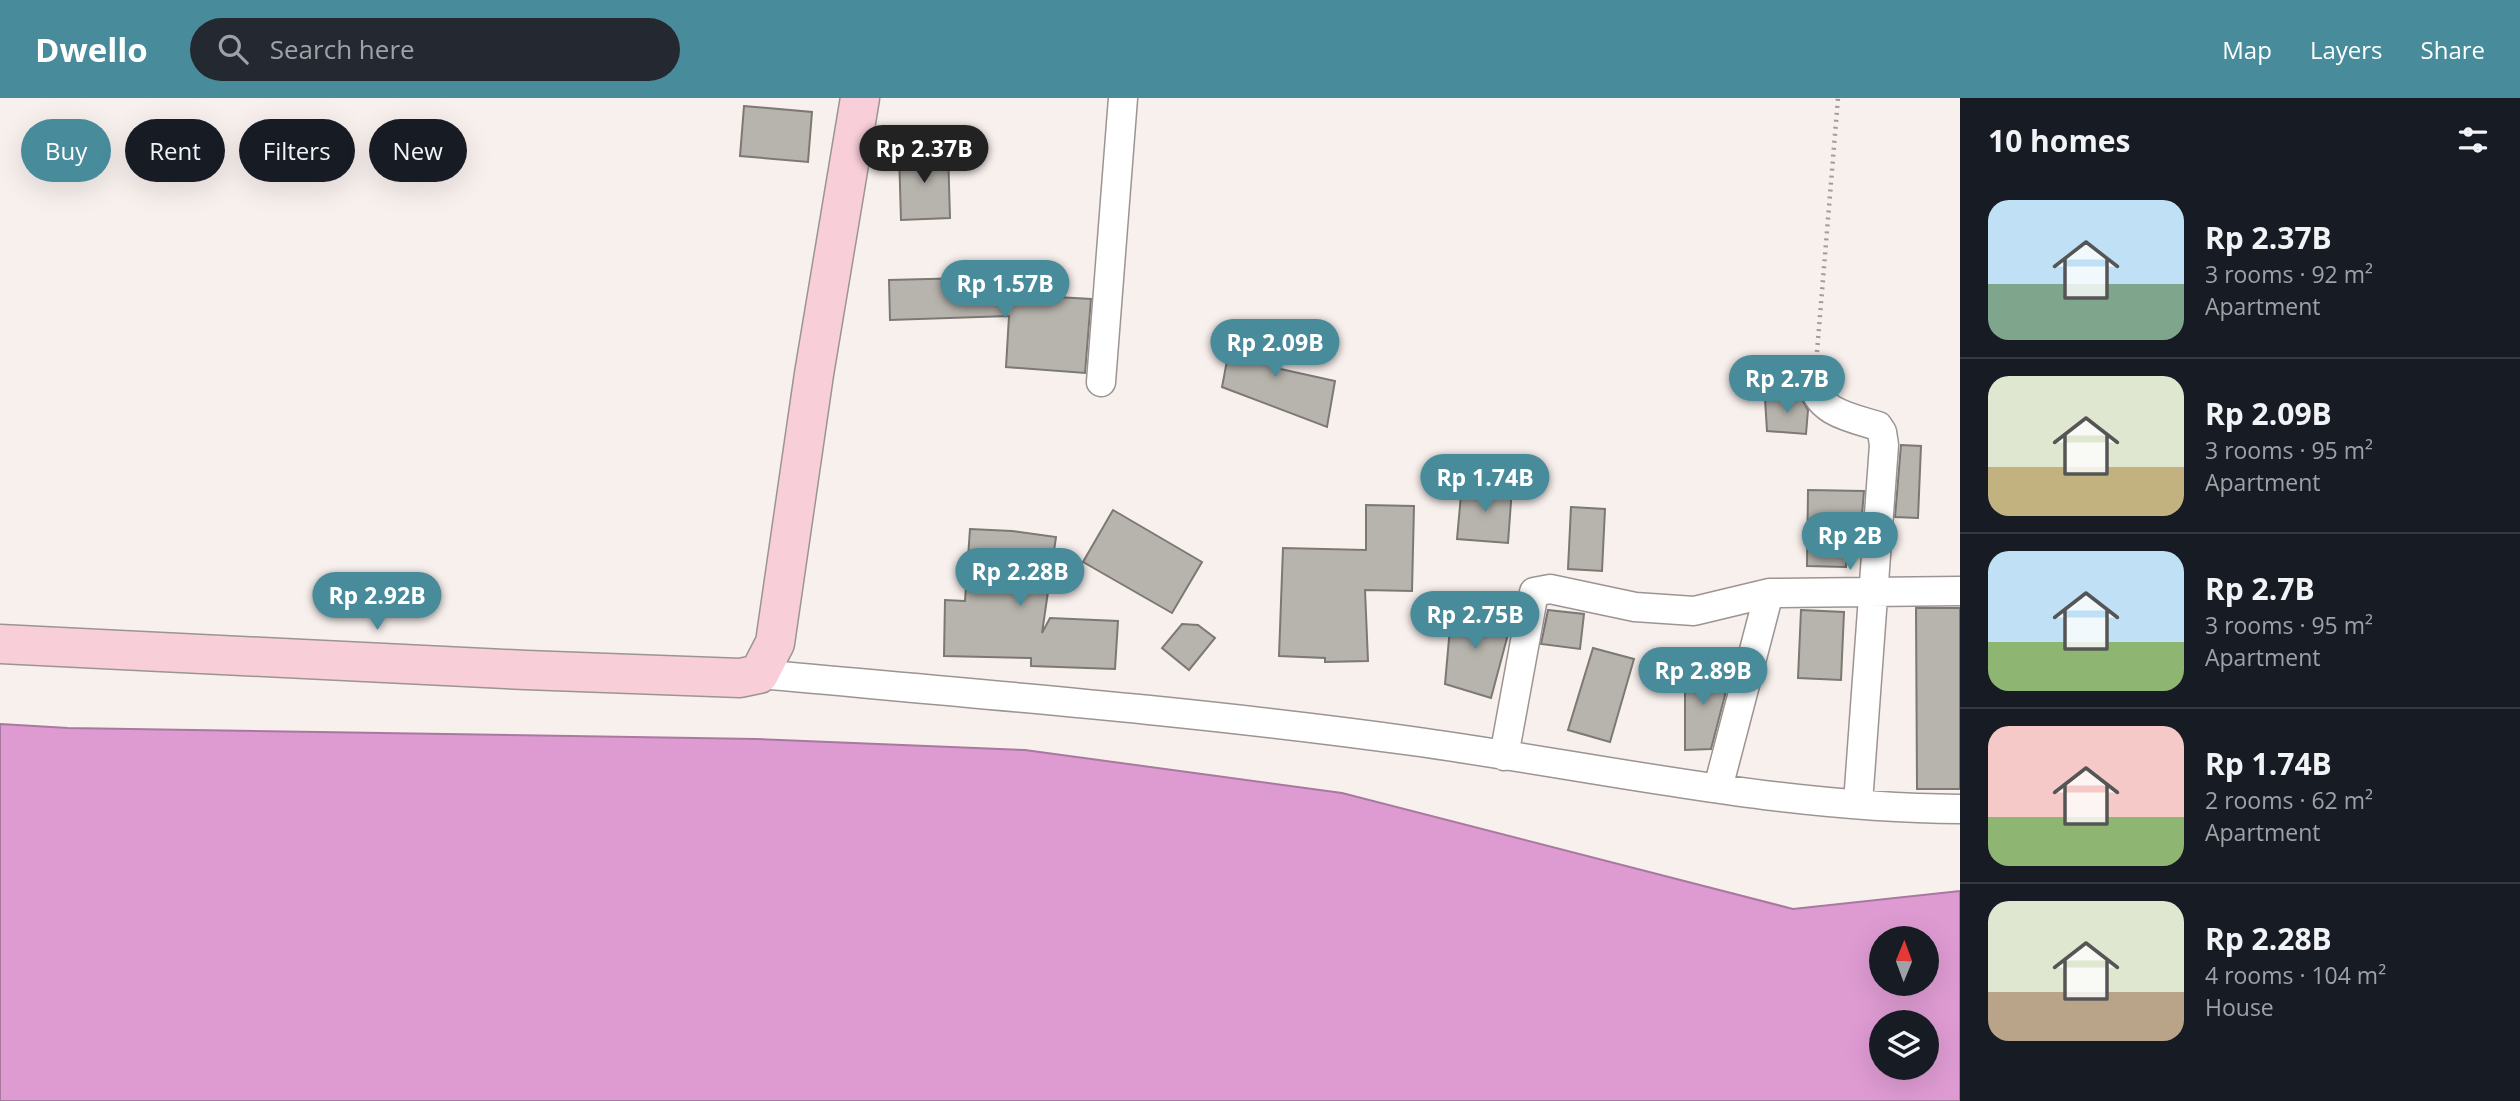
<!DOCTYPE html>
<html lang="en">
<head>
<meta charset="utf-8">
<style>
  body { margin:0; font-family:"Open Sans",sans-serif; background:#242831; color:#f1f3f6; height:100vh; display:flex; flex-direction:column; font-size:26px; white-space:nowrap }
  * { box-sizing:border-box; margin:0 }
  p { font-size:23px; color:#9ea1a6 }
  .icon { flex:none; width:38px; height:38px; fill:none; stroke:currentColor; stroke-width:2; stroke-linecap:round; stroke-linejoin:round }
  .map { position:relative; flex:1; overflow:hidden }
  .panel { display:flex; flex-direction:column; background:#171b24; width:560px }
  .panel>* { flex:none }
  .top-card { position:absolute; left:21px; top:21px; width:665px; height:63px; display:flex; gap:14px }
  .needle { width:46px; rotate:1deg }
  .buttons { position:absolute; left:1869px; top:828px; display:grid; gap:14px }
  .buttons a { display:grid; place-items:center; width:70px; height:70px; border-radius:50%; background:#171b24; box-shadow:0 7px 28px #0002; font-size:35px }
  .price { position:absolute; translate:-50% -60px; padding:0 16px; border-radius:24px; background:#488b9b; color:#fff; font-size:23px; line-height:46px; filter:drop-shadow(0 2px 4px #0008) }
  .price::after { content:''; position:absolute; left:50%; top:42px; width:21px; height:16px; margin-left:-10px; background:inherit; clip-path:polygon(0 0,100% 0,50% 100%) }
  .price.active { background:#222; color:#fff }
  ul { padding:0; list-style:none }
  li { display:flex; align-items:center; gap:21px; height:175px; padding:0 28px }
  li+li { border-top:2px solid #363941 }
  li span { display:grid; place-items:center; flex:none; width:196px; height:140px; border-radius:21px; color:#555 }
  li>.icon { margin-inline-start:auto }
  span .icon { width:84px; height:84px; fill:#fffc; stroke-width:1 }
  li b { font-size:30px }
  h2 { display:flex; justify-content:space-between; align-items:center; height:84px; padding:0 28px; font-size:30px }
  .pill { padding:0 24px; border-radius:32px; background:#171b24; box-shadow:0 7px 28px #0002; font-size:24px; line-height:63px }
  .pill.active { background:#488b9b; color:#fff }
  header { display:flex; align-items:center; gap:42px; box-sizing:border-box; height:98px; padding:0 35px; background:#488b9b; color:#fff }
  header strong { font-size:33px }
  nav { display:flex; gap:38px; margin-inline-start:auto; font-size:24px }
  .search { width:490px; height:63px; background:#242831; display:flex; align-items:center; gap:18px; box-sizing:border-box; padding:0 24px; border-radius:38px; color:#9ea1a6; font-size:26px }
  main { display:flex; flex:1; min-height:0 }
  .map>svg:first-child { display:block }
</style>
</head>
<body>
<header>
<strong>Dwello</strong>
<div class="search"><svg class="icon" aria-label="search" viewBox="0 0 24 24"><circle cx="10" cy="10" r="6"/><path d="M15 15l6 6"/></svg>Search here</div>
<nav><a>Map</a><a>Layers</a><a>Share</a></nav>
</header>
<main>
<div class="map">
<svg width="1960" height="1003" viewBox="0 0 1960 1003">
  <rect width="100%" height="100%" fill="#f8f0ed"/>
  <path fill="#de9bd2" stroke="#a8799f" stroke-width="2" fill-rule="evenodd" d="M0,626L68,630L757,641L1025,652L1342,695L1793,811L1960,793V1003H0ZM1881,840H1927V886H1881ZM1881,924H1927V970H1881Z"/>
  <path fill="#b7b3ad" stroke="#7c7873" stroke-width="2" d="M744,8L812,14L808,64L740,58Z
    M948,53L950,120L901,122L899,54Z
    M968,180L969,194L1091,201L1085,275L1006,269L1009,218L890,222L889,182Z
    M1233,231L1280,242L1276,270L1335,283L1327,329L1222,289Z
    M1799,296L1808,312L1806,336L1767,333L1765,301Z
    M1901,347L1921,348L1918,420L1895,419Z
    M1462,386L1512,390L1508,445L1457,441Z
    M1808,392L1864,393L1862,417L1847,416L1846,469L1807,468Z
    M1366,407L1414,408L1412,493L1365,492L1368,563L1325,564V560L1279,558L1283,450L1366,452Z
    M1571,409L1605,411L1602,473L1568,471Z
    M1113,412L1202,464L1172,515L1083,464Z
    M970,431L1012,433L1056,439L1042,535L1050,520L1118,523L1115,571L1031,568V560L944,558L945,502L965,503Z
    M1452,507L1511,525L1491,600L1445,586Z
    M1916,510H1960V691H1917Z
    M1548,512L1584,516L1580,551L1541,546Z
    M1801,512L1844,514L1841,582L1798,580Z
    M1182,526L1198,527L1215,540L1189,572L1162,550Z
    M1593,550L1634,561L1610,644L1568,632Z
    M1685,573H1725V597L1711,651L1685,652Z"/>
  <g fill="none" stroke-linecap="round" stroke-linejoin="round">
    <defs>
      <path id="minor" d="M1813,282C1815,314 1852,320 1878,328L1882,334L1884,347L1858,705
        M1101,284L1123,0
        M759,576C977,596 1195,613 1412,643C1594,668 1775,710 1960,711
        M1504,658L1534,494L1550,491L1635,509L1694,513L1769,495L1960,493
        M1718,690L1769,495"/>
      <path id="secondary" d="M0,546L526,572L740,580L759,576L775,545L814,276L860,0"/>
    </defs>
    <use href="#minor" stroke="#9b9492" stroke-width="31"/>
    <use href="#secondary" stroke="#9b9492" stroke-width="41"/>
    <path stroke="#a29d9a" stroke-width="4.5" stroke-dasharray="2 5" stroke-linecap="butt" d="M1817,254L1838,0"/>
    <use href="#minor" stroke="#fff" stroke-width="28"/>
    <use href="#secondary" stroke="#f8ced9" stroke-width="38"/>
  </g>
</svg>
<div class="buttons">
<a><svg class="needle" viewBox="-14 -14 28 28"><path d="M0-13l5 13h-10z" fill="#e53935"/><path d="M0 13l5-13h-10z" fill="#9ea1a6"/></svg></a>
<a><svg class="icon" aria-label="layers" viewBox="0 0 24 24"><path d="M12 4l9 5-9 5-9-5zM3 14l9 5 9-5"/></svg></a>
</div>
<b class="price active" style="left:924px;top:87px">Rp 2.37B</b>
<b class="price" style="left:1005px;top:222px">Rp 1.57B</b>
<b class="price" style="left:1275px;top:281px">Rp 2.09B</b>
<b class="price" style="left:1787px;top:317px">Rp 2.7B</b>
<b class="price" style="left:1485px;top:416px">Rp 1.74B</b>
<b class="price" style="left:1850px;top:474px">Rp 2B</b>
<b class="price" style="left:1020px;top:510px">Rp 2.28B</b>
<b class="price" style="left:377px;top:534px">Rp 2.92B</b>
<b class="price" style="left:1475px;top:553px">Rp 2.75B</b>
<b class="price" style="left:1703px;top:609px">Rp 2.89B</b>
<div class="top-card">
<a class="pill active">Buy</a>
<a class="pill">Rent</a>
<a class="pill">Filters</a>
<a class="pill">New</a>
</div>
</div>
<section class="panel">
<h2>10 homes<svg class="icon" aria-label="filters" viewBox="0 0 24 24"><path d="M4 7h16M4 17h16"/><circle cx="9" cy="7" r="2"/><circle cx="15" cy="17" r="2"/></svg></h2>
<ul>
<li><span style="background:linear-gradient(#bfe0f5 60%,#7fa58c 0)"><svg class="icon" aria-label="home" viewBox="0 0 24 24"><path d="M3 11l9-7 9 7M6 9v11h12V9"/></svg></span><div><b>Rp 2.37B</b><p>3 rooms · 92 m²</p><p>Apartment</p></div></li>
<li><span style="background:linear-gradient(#dfe7d0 65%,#c2b280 0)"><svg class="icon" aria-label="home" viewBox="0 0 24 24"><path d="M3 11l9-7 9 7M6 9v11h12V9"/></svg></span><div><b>Rp 2.09B</b><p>3 rooms · 95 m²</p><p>Apartment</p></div></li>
<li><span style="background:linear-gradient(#bfe0f5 65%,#8fb573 0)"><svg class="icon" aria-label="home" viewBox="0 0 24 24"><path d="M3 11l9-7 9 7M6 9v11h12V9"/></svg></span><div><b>Rp 2.7B</b><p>3 rooms · 95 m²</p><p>Apartment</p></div></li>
<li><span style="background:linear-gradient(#f6c9c9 65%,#8fb573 0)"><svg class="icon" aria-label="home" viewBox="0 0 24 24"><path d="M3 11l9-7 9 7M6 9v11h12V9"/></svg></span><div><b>Rp 1.74B</b><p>2 rooms · 62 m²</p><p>Apartment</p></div></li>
<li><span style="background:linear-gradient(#dfe7d0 65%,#b9a48a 0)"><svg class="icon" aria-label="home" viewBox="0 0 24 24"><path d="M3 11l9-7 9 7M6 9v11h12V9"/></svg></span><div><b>Rp 2.28B</b><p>4 rooms · 104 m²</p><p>House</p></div></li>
</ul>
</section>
</main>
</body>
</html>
